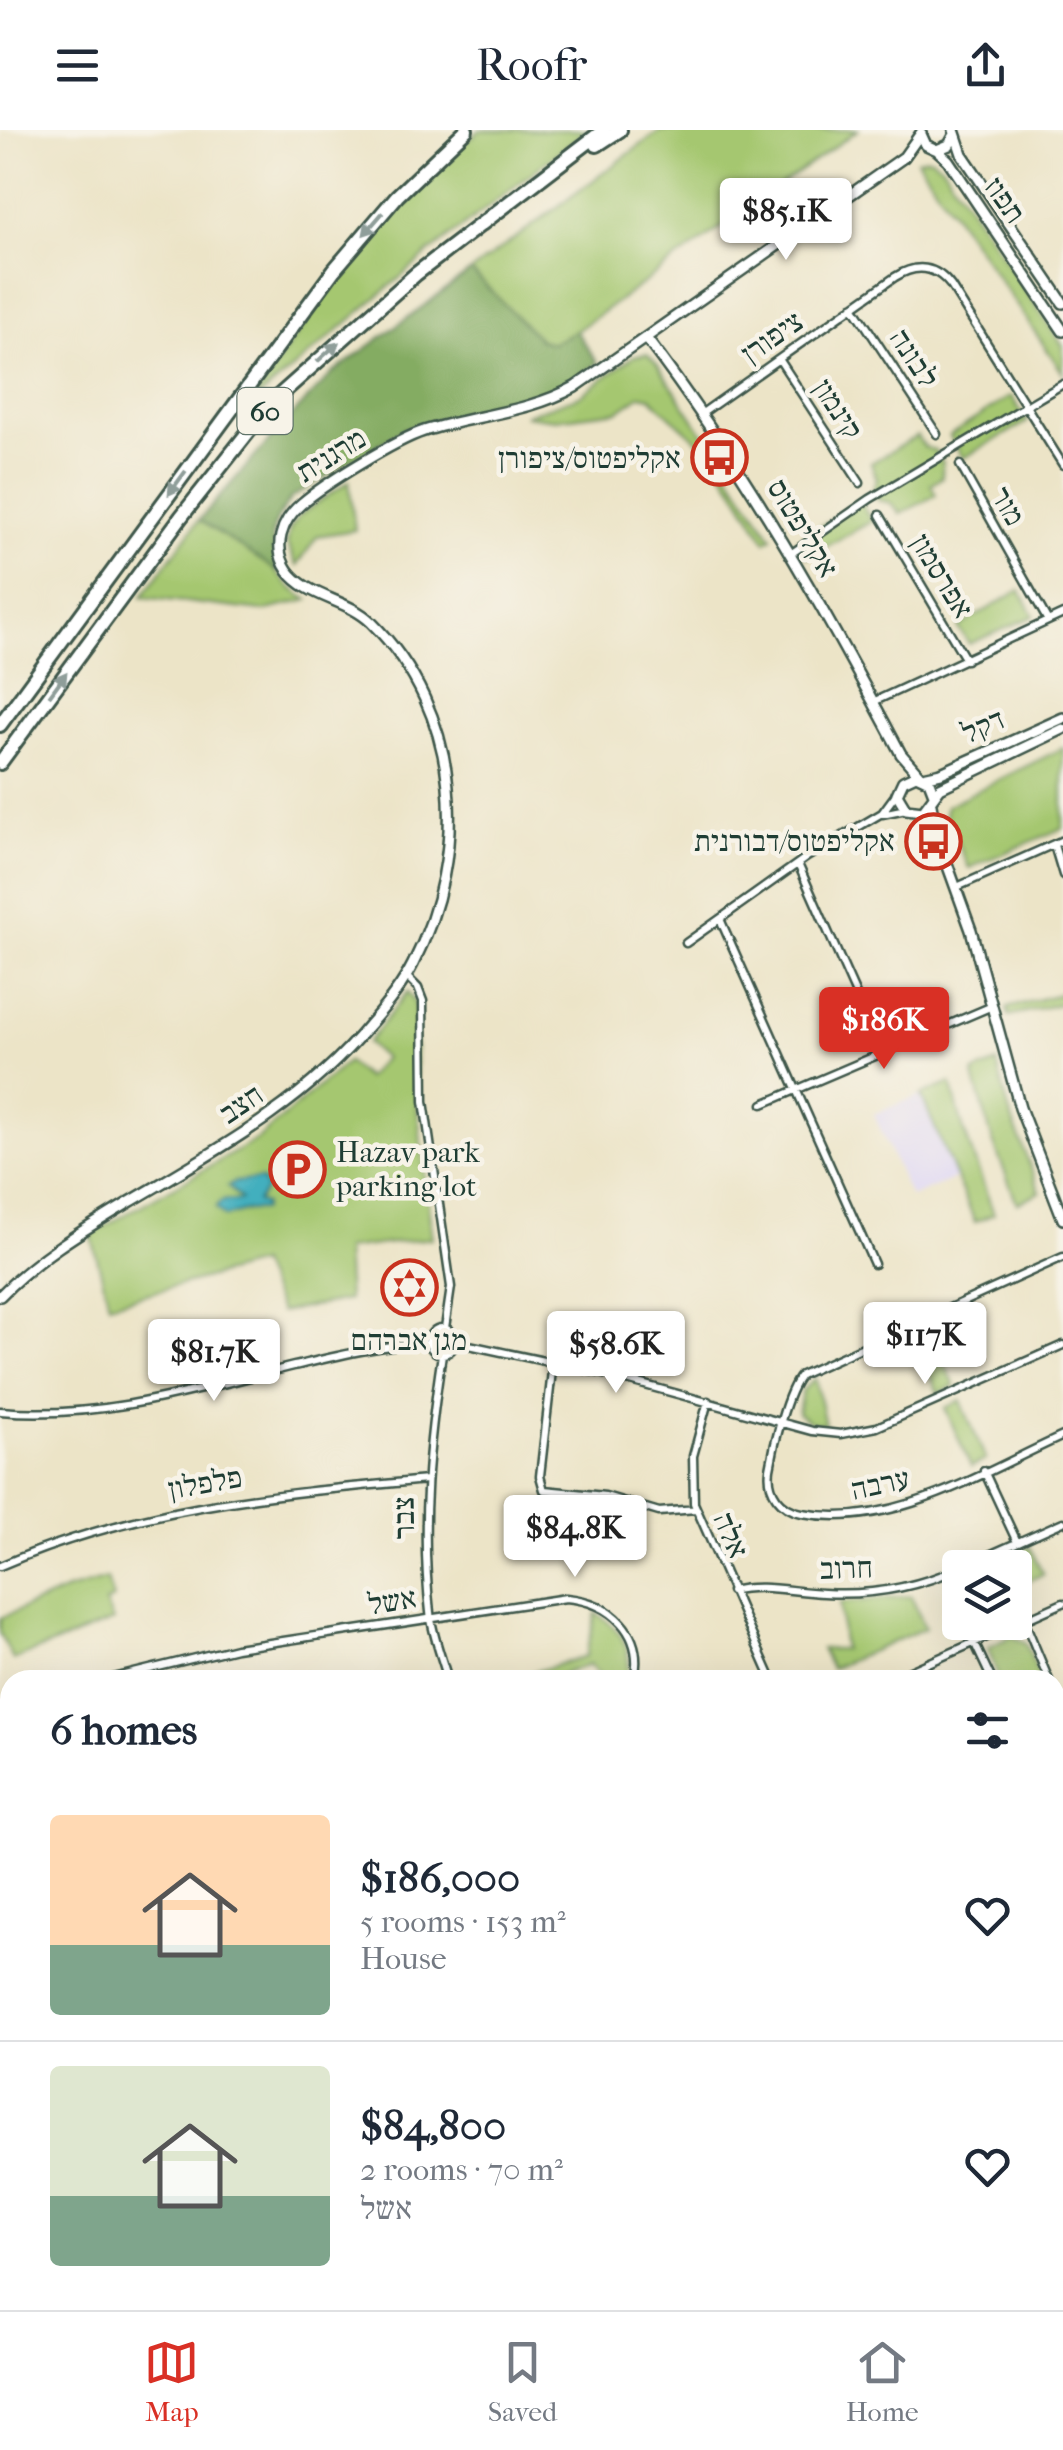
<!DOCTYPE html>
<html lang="en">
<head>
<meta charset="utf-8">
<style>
  body { margin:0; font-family:"IM FELL French Canon","Frank Ruhl Libre",serif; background:#f2f2f3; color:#1f2937; height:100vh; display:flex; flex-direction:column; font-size:38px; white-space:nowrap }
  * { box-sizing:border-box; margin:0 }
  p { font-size:32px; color:#747a83 }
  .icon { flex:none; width:55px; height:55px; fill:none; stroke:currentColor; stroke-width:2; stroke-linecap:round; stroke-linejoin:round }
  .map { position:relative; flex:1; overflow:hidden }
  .details { position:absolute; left:0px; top:1540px; width:1065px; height:640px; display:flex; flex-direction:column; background:#fff; border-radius:30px 30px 0 0; box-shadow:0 10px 40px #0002 }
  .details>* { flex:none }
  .tools { position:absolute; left:942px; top:1420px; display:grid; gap:20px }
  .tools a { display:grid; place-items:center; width:90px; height:90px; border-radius:10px; background:#fff; box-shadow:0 10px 40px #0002; font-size:50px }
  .price { position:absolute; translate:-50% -85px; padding:0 22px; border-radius:10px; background:#fff; color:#222; font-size:32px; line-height:65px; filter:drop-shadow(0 2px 5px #0008) }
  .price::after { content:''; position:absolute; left:50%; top:60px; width:30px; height:22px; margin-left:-15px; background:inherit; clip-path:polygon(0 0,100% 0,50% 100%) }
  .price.on { background:#d93025; color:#fff }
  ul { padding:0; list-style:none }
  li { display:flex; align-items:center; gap:30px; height:250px; padding:0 50px }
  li+li { border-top:2px solid #e0e1e3 }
  li span { display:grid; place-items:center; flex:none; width:280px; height:200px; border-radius:10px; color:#555 }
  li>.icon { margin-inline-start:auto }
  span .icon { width:120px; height:120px; fill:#fffc; stroke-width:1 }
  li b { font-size:42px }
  h2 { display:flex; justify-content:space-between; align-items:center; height:120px; padding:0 50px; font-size:42px }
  header { display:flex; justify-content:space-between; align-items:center; height:130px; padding:0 50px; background:#fff; font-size:45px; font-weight:600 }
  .dock { display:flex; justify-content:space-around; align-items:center; height:140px; border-top:2px solid #e0e1e3; background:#fff; font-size:28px; color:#747a83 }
  .dock a { display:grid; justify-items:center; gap:5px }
  .dock .on { color:#d93025 }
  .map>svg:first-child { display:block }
</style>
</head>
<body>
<header><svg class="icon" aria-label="menu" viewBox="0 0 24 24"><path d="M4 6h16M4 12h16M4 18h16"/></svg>Roofr<svg class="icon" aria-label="share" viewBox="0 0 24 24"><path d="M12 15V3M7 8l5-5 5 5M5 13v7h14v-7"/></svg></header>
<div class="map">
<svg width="1063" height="2180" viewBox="0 0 1063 2180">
  <rect width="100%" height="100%" fill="#f7f3e8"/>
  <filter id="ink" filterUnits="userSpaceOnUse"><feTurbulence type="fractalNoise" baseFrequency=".01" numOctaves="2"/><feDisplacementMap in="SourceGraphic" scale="20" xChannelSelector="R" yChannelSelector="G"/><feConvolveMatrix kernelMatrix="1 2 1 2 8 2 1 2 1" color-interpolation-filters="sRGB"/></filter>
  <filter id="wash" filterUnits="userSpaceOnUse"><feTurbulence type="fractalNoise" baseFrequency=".0048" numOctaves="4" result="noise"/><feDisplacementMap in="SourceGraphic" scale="40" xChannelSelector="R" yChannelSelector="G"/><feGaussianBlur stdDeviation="2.25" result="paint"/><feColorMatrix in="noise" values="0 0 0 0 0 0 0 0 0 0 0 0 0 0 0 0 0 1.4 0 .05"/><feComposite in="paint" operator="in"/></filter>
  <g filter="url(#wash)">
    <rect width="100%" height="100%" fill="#ece4c7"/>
    <path fill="#ddd5f6" d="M921,965L955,1048L910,1067L874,984Z"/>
    <path fill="#a5c770" stroke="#628252" stroke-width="2.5" d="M480,0H587L429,123L250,275C311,178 389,70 480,0Z
      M661,0H858L576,201L552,213L540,211L471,141Z
      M926,27L932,28L943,37L1063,216V243L917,30Z
      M647,224L657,234L772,407L766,411C747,382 730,349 709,323C691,301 669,288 651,267L641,265L618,281L555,289L525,285L580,266L634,226Z
      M1011,266L1027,292L963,328L949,306Z
      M917,306L924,317L936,321L942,332V347L931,355L936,365L900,384L891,373L878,370L872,361L877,349L871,333Z
      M349,351L355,400L317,406L297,436L287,414L290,399L300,385Z
      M860,371L872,391L807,427L797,411Z
      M199,390L269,434L290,457L308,470L263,481L142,467Z
      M1020,460L1034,486L969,514L958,497Z
      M1063,618V698L969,738L945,685L946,676Z
      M407,862L415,873L416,967L432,1108L345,1119L348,1170L280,1182L259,1134L109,1174L91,1104L258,1009L347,932L366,948L384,928L367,913Z
      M1063,863V873L1009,886L1007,878Z
      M997,933L1009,981L1040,1062L1017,1073L993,1012L973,943Z
      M951,953L963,998L994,1084L975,1092L921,965Z
      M928,1197L955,1256L938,1263L912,1205Z
      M815,1248L825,1295L809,1292L798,1283L802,1261Z
      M961,1271L986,1330L971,1337L945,1278Z
      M1030,1417L1043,1444L1016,1457L1015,1438L1007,1437L1003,1429Z
      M107,1449L113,1469L105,1473L113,1491L13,1530L0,1503V1488L67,1460Z
      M911,1466L925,1498L831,1539L821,1519H843L840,1473Z
      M596,1483C622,1499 633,1519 627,1550H604L589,1534L548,1550H508L586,1526Z
      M1011,1506L1025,1512L1041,1550H999L988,1518Z
      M1063,1724V2002L1055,2004V1728Z"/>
    <path fill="#84ac62" stroke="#52744b" stroke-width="2.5" d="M471,141L540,210L552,213L576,201L598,233L570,252L545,263L404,299L291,368L276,390L272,405L277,441L199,390L284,294L333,243Z"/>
    <path fill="#42afbe" stroke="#307679" stroke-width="2.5" d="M261,1049L266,1059L257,1072L264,1074L263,1080H247L225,1087L216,1078C224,1064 231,1074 241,1069L228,1056L235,1052Z"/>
  </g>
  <g filter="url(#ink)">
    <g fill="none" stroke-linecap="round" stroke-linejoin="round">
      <defs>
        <path id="street" d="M853,176L937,304
          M779,229L860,353
          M701,284L895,147C917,133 936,136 951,156L1063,335
          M960,335L1048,491
          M880,385L966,530
          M792,423L870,369L1063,254
          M873,572L1063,484
          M882,684L906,679
          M1054,715L1063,745
          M798,734L882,923
          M957,757L1063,710
          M720,789L874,1134
          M686,813L807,727L882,683L896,664
          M406,846L418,858L423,871L424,971L451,1157L445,1198
          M763,974L990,877
          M1063,1127L801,1245C786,1262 774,1315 770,1339C767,1361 780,1379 802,1383C893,1400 983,1342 1063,1306
          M429 1211a13 13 0 1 1 26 0a13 13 0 1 1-26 0Z
          M455,1212L605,1244L812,1301L841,1304L877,1297L1063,1215
          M442,1224C429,1310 420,1394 430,1482C432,1504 442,1528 448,1550
          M553,1232L540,1346L544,1360L605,1366L659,1382L696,1379
          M708,1271L693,1326L694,1373L772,1550
          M0,1281C100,1290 197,1260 294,1236C338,1226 383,1214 429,1213
          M984,1341L1017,1412
          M0,1436C142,1375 274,1364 426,1350
          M960,1438L1063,1392
          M731,1461C762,1453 792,1462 824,1463C870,1466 917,1457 960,1438
          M1024,1490L1049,1550
          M974,1512L992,1550
          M105,1550L236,1518L566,1468C611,1472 645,1503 634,1550
          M890,1550L1063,1473
          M1055,1564L1063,1583
          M0,1592L10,1587
          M0,1921L10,1916
          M0,2029L10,2044
          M0,2128L10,2121
          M417,2170L423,2180
          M486,2170L491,2180
          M864,2170L870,2180
          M277,2180L294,2170
          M657,2180L674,2170"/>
        <path id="secondary" d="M954,0L962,24L1063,173
          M921,4L926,15L937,20L949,15L954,6
          M937,20L948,30L1063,201
          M646,208C745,338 825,480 901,624L920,646
          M923,647L941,643L1063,588
          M934,664L929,651L916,645L903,651L897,664L906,679L923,681L940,658L1063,599
          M931,674L937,706L971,800L1020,978L1063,1089
          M0,1166C38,1127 82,1101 128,1073C214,1022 304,974 369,895C386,876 402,856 413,834C470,722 463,583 371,492C347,469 307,467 288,441C272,418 281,391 301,374C324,354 396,310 424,301C474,285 528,283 575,257L904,27L921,3
          M1055,1667L1063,1664
          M0,1708L10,1726
          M0,1743L10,1762
          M80,2170L91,2179L101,2170
          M752,2170L758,2180"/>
        <path id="highway" d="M597,15L620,0
          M0,595L334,140L397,66L466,0
          M0,633L181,387L272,272L416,144L604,0"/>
      </defs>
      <use href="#street" stroke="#3e564a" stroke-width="11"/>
      <use href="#secondary" stroke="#3e564a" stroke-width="14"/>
      <use href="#highway" stroke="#3e564a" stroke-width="18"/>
      <use href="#street" stroke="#fff" stroke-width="6"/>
      <use href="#secondary" stroke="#fff" stroke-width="9"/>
      <use href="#highway" stroke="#fff" stroke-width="12"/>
    </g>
    <defs><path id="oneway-solid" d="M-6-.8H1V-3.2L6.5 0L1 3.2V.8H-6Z" transform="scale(2.5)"/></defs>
    <g fill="#8f9e9a">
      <use href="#oneway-solid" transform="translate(373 94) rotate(131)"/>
      <use href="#oneway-solid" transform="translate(328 222) rotate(-42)"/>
      <use href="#oneway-solid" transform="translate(177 353) rotate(126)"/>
      <use href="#oneway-solid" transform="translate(58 554) rotate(-54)"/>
    </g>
  </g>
  <defs>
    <symbol id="bus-ring" viewBox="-11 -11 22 22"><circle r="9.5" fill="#f7f3e8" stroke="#c8321e" stroke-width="1.5"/><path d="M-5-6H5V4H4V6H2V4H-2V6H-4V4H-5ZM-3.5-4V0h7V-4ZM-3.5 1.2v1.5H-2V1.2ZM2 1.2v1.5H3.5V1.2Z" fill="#c8321e"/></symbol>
    <symbol id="parking-ring" viewBox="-11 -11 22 22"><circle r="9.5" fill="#f7f3e8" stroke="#c8321e" stroke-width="1.5"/><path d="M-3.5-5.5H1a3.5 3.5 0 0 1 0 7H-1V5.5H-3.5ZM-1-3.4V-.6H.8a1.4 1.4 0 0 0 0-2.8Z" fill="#c8321e"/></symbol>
    <symbol id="synagogue-ring" viewBox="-11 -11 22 22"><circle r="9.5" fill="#f7f3e8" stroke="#c8321e" stroke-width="1.5"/><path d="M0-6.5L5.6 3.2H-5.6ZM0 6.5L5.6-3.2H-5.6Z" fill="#c8321e"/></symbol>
  </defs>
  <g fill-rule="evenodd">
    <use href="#bus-ring" x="688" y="296" width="63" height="63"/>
    <use href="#bus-ring" x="902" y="680" width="63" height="63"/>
    <use href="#parking-ring" x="266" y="1008" width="63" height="63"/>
    <use href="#synagogue-ring" x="378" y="1126" width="63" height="63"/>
  </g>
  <g text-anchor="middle" stroke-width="9" stroke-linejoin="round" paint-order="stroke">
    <rect fill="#f7f3e8" stroke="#60746a" stroke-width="2.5" x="237.5" y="258" width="55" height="46" rx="8"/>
    <g font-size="28" font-weight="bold" fill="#1f3d34">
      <text x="265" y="291">60</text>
    </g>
    <g font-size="30" fill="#1f3d34" stroke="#f7f3e8">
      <text transform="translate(1005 70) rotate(55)" y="10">תפוז</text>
      <text transform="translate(772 207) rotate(-35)" y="10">ציפורן</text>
      <text transform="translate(914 228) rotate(57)" y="10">לבונה</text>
      <text transform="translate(838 279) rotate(57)" y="10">קינמון</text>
      <text transform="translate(331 325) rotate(-32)" y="10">מרגנית</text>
      <text transform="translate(1008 376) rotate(60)" y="10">מור</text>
      <text transform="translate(803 398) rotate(59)" y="10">אקליפטוס</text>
      <text transform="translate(942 446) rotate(59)" y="10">אפרסמון</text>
      <text transform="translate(983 596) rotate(-24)" y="10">דקל</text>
      <text transform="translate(241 974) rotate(-34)" y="10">חצב</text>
      <text transform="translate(205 1353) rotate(-10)" y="10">פלפלון</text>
      <text transform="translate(880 1354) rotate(-12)" y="10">ערבה</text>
      <text transform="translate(404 1388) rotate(-91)" y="10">צבר</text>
      <text transform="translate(731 1405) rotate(67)" y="10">אלה</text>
      <text transform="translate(846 1438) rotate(-2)" y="10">חרוב</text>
      <text transform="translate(392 1471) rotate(-9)" y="10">אשל</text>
    </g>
    <g font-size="30" fill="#1f3d34" stroke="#f7f3e8" text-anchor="end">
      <text x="681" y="338">אקליפטוס/ציפורן</text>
      <text x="895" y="721">אקליפטוס/דבורנית</text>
      <text x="336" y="1032" text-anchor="start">Hazav park<tspan x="336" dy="34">parking lot</tspan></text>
      <text x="409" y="1220" text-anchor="middle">מגן אברהם</text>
    </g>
  </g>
</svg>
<div class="tools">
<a><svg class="icon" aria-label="layers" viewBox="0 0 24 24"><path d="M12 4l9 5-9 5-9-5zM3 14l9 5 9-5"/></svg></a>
</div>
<b class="price" style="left:786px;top:133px">$85.1K</b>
<b class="price on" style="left:884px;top:942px">$186K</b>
<b class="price" style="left:925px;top:1257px">$117K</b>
<b class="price" style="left:616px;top:1266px">$58.6K</b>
<b class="price" style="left:214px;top:1274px">$81.7K</b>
<b class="price" style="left:575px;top:1450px">$84.8K</b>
<section class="details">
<h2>6 homes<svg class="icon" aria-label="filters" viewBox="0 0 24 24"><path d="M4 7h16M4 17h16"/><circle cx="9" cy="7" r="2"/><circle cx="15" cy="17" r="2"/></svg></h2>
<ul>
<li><span style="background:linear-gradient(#ffd9b3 65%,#7fa58c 0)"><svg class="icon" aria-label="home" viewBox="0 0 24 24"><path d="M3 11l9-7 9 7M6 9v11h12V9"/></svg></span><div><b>$186,000</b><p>5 rooms · 153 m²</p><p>House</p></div><svg class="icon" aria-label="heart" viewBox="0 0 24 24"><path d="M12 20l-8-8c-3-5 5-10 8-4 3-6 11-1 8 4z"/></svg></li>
<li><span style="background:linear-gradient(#dfe7d0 65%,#7fa58c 0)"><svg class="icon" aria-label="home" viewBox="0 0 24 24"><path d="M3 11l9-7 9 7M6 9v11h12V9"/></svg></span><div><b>$84,800</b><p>2 rooms · 70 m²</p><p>אשל</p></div><svg class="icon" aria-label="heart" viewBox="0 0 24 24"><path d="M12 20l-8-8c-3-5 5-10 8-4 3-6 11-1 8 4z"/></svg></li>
</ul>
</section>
</div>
<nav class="dock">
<a class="on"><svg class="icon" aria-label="map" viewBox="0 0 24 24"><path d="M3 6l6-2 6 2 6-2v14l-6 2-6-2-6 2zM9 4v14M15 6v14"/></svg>Map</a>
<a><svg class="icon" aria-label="saved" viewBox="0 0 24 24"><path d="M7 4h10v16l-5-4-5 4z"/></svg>Saved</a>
<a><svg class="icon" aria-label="home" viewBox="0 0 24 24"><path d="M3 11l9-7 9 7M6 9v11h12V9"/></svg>Home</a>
</nav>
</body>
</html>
